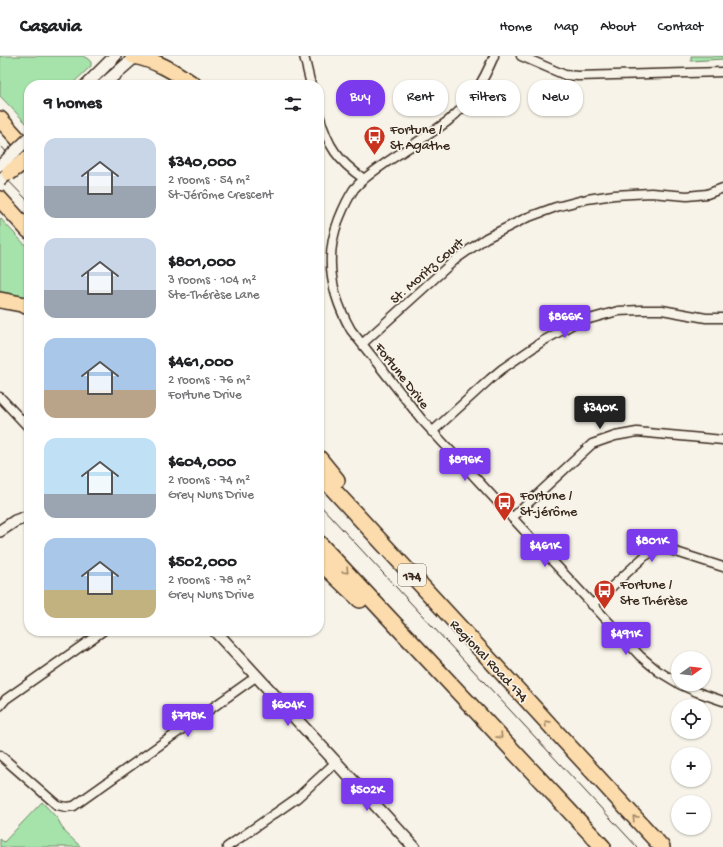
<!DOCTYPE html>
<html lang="en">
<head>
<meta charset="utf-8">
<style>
  body { margin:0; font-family:"Gochi Hand",sans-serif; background:#f2f2f2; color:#202124; height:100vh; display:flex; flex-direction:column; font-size:15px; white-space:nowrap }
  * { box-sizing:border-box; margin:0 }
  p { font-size:13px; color:#757577 }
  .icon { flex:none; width:22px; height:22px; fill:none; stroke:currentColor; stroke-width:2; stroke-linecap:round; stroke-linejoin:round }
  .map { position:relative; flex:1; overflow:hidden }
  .sheet { position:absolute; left:24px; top:24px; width:300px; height:556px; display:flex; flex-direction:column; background:#fff; border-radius:16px; box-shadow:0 1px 3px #0004 }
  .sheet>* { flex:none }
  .top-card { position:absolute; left:336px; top:24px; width:327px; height:36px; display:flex; gap:8px }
  .needle { width:26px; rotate:76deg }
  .buttons { position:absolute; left:671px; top:595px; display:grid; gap:8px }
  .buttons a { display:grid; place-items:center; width:40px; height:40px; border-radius:50%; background:#fff; box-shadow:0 1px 3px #0004; font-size:20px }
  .price { position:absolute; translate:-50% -34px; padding:0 9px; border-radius:4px; background:#7c3aed; color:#fff; font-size:13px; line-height:26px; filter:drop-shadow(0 1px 2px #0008) }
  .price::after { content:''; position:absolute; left:50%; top:24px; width:12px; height:9px; margin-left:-6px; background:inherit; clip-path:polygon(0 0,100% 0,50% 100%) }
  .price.selected { background:#222; color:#fff }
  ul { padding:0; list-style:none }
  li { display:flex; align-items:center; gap:12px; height:100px; padding:0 20px }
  li span { display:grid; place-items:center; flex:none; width:112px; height:80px; border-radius:12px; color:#555 }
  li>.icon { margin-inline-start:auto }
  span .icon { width:48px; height:48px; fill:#fffc; stroke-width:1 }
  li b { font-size:17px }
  h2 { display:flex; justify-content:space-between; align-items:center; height:48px; padding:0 20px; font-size:17px }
  .tag { padding:0 14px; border-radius:16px; background:#fff; box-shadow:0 1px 3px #0004; font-size:14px; line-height:36px }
  .tag.selected { background:#7c3aed; color:#fff }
  header { display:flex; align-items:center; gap:24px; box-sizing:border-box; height:56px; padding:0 20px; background:#fff; border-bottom:1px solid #e0e0e0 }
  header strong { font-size:19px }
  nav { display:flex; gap:22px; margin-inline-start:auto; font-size:14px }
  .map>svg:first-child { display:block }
</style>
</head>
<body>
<header>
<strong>Casavia</strong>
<nav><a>Home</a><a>Map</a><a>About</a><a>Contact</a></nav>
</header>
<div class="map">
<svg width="723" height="791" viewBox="0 0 723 791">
  <rect width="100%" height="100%" fill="#f7f3e8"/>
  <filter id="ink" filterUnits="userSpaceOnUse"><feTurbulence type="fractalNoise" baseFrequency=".025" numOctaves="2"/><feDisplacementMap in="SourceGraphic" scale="8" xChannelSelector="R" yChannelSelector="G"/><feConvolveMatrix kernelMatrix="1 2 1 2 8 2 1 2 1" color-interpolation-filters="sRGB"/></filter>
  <g filter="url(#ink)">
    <path fill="#a5e3ab" stroke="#708664" d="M0,0H83L88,3L91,6V10L71,29H29V70L0,40Z
      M691,0H723V3L691,5Z
      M0,162L29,193V245L0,238Z
      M42,746L57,762L65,776L81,791H0V783L4,786Z"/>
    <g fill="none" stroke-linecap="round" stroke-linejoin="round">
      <defs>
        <path id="street" d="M304,0L311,29
          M494,0C482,28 472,45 448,65C429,79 409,91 390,104C377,113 364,121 354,133C348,142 343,153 339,163C324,201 331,239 351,274L422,364L640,600L658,615L678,627
          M521,0L565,19L578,20L723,16
          M319,59C328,90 337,104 364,123
          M362,288L456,203L486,182L526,162L556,151L587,143L614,139L651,137L687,140L707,138L723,132
          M0,341L29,372
          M432,376L490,323L502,313L543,285L575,267L618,255L641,254H662L706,262H723
          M512,462L592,388L615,380L637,376L723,384
          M592,549L645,500C653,495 658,493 667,493L723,511
          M679,628L697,636L723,645
          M0,650L6,643L103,575
          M0,699L57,749L66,751L74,750L257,620
          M227,791L297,742L336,706"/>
        <path id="secondary" d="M86,29L115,0
          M103,29L136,0
          M0,475L15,465L29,460
          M215,575L414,791"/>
        <path id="highway" d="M133,0C156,4 175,16 194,29
          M0,63L29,95
          M0,143L29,175
          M0,244L21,248L29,251
          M319,402L337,424
          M319,418L662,791
          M319,487L603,791
          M319,505L360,544"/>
      </defs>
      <use href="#street" stroke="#3b2a1e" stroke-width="11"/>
      <use href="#secondary" stroke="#3b2a1e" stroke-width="14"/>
      <use href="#highway" stroke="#3b2a1e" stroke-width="18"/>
      <use href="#street" stroke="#f7f3e8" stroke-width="8"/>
      <use href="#secondary" stroke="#f7f3e8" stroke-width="11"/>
      <use href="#highway" stroke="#fcdcac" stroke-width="15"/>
      <path stroke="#3b2a1e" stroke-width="1" d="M0,89L29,120
        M0,116L29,146
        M319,448L637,791"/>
      <defs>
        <path id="secondary-bridge" d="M2,108L29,82
          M0,125L14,112"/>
        <path id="highway-bridge" d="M9,117L29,102"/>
      </defs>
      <use href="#secondary-bridge" stroke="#3b2a1e" stroke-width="14" stroke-linecap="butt"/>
      <use href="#highway-bridge" stroke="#3b2a1e" stroke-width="18" stroke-linecap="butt"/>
      <use href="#secondary-bridge" stroke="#f7f3e8" stroke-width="11"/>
      <use href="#highway-bridge" stroke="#fcdcac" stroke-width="15"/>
    </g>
    <defs><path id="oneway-chevron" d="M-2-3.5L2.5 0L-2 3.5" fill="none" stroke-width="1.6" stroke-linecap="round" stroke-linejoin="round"/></defs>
    <g stroke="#9c8365">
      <use href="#oneway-chevron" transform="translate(346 515) rotate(47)"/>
      <use href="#oneway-chevron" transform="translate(547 667) rotate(-133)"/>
      <use href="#oneway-chevron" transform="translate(500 680) rotate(47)"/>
      <use href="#oneway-chevron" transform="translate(635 762) rotate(-133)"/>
    </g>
  </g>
  <defs>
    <symbol id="bus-pin" viewBox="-11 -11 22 30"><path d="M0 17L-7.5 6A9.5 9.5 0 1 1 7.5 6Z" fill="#c8321e" stroke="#f7f3e8"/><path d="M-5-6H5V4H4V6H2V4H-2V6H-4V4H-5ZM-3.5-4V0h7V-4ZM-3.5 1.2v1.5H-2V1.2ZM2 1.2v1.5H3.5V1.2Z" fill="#fff"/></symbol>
  </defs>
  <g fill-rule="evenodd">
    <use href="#bus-pin" x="362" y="68" width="25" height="34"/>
    <use href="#bus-pin" x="492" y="434" width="25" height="34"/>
    <use href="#bus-pin" x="592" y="522" width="25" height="34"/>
  </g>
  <g text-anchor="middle" stroke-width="3.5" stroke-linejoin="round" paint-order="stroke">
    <rect fill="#f7f3e8" stroke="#73665b" stroke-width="1" x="398" y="508" width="28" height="22" rx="3"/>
    <g font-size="13" font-weight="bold" fill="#3b2a1e">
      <text x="412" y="524">174</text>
    </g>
    <g font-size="14" fill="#3b2a1e" stroke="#f7f3e8" text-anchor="start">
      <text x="390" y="77">Fortune /<tspan x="390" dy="16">St Agathe</tspan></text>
      <text x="520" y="443">Fortune /<tspan x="520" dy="16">St-jérôme</tspan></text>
      <text x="620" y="532">Fortune /<tspan x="620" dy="16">Ste Thérèse</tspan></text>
    </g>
    <g font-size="14" fill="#3b2a1e" stroke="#f7f3e8">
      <text transform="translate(426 214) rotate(-41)" y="5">St. Moritz Court</text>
      <text transform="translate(403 319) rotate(52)" y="5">Fortune Drive</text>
      <text transform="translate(490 604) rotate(47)" y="5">Regional Road 174</text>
    </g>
  </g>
</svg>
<div class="buttons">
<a><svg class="needle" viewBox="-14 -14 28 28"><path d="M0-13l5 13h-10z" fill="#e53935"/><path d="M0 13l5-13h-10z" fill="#757577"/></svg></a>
<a><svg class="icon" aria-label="locate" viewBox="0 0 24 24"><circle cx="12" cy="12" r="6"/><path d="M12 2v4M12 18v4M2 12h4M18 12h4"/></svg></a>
<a>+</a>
<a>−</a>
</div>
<b class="price" style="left:565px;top:283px">$866K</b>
<b class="price selected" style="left:600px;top:374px">$340K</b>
<b class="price" style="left:465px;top:426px">$896K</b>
<b class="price" style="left:652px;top:507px">$801K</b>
<b class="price" style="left:545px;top:512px">$461K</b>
<b class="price" style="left:626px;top:600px">$491K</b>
<b class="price" style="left:288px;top:671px">$604K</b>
<b class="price" style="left:188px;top:682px">$798K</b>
<b class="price" style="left:367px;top:756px">$502K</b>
<div class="top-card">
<a class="tag selected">Buy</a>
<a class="tag">Rent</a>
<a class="tag">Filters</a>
<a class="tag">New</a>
</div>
<section class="sheet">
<h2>9 homes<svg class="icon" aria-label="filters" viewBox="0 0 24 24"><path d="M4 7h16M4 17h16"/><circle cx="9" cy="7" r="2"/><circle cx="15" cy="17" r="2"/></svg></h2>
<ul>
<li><span style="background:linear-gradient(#c9d6e8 60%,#9aa5b1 0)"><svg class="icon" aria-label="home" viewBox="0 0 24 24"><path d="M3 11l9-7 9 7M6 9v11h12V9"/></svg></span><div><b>$340,000</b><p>2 rooms · 54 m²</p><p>St-Jérôme Crescent</p></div></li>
<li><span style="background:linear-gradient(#c9d6e8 65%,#9aa5b1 0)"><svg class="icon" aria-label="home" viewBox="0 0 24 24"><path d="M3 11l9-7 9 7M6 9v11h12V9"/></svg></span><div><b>$801,000</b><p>3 rooms · 104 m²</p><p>Ste-Thérèse Lane</p></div></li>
<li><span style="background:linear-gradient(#a9c7e8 65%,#b9a48a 0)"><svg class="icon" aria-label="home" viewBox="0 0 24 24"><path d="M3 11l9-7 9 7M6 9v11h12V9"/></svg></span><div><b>$461,000</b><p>2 rooms · 76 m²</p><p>Fortune Drive</p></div></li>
<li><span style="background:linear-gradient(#bfe0f5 70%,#9aa5b1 0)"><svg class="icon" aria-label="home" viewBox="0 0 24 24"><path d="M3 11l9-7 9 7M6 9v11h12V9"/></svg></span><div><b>$604,000</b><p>2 rooms · 74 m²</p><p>Grey Nuns Drive</p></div></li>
<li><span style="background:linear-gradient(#a9c7e8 65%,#c2b280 0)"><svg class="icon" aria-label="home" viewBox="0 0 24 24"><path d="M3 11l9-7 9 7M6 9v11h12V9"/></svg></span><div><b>$502,000</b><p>2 rooms · 78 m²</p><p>Grey Nuns Drive</p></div></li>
</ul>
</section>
</div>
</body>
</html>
